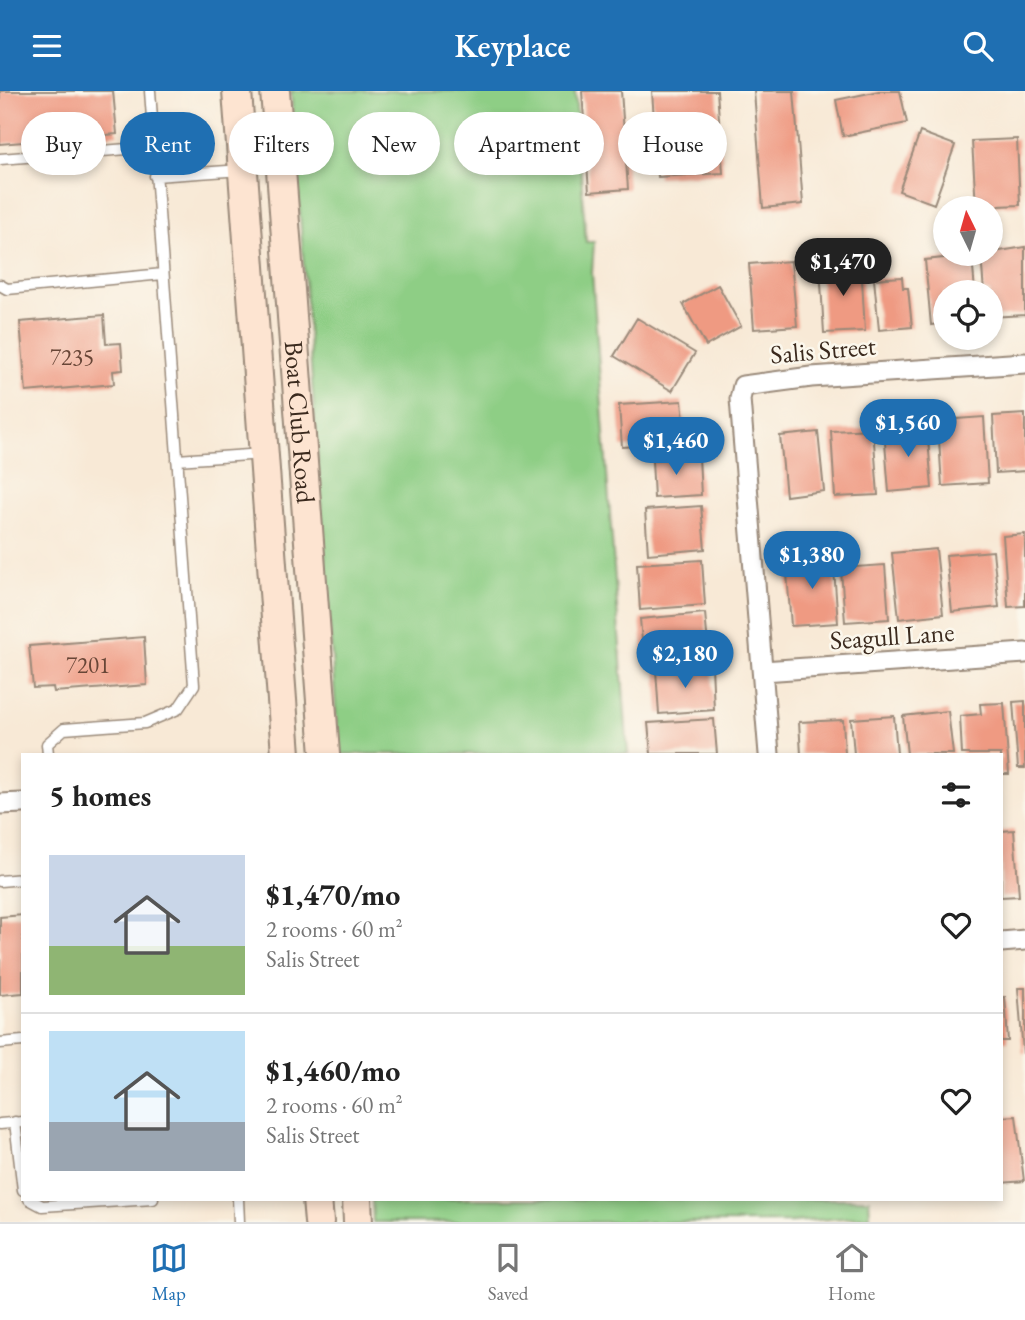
<!DOCTYPE html>
<html lang="en">
<head>
<meta charset="utf-8">
<style>
  body { margin:0; font-family:"EB Garamond",serif; background:#f2f2f2; color:#222; height:100vh; display:flex; flex-direction:column; font-size:26px; white-space:nowrap }
  * { box-sizing:border-box; margin:0 }
  p { font-size:23px; color:#767676 }
  .icon { flex:none; width:38px; height:38px; fill:none; stroke:currentColor; stroke-width:2; stroke-linecap:round; stroke-linejoin:round }
  .map { position:relative; flex:1; overflow:hidden }
  .details { position:absolute; left:21px; top:662px; width:982px; height:448px; display:flex; flex-direction:column; background:#fff; border-radius:0px; box-shadow:0 4px 10px #0003 }
  .details>* { flex:none }
  .guide { position:absolute; left:21px; top:21px; width:984px; height:63px; display:flex; gap:14px }
  .needle { width:46px; rotate:355deg }
  .tools { position:absolute; left:933px; top:105px; display:grid; gap:14px }
  .tools a { display:grid; place-items:center; width:70px; height:70px; border-radius:50%; background:#fff; box-shadow:0 4px 10px #0003; font-size:35px }
  .price { position:absolute; translate:-50% -60px; padding:0 16px; border-radius:24px; background:#1f6fb2; color:#fff; font-size:23px; line-height:46px; filter:drop-shadow(0 2px 4px #0008) }
  .price::after { content:''; position:absolute; left:50%; top:42px; width:21px; height:16px; margin-left:-10px; background:inherit; clip-path:polygon(0 0,100% 0,50% 100%) }
  .price.current { background:#222; color:#fff }
  ul { padding:0; list-style:none }
  li { display:flex; align-items:center; gap:21px; height:175px; padding:0 28px }
  li+li { border-top:2px solid #e0e0e0 }
  li span { display:grid; place-items:center; flex:none; width:196px; height:140px; border-radius:0px; color:#555 }
  li>.icon { margin-inline-start:auto }
  span .icon { width:84px; height:84px; fill:#fffc; stroke-width:1 }
  li b { font-size:30px }
  h2 { display:flex; justify-content:space-between; align-items:center; height:84px; padding:0 28px; font-size:30px }
  .chip { padding:0 24px; border-radius:32px; background:#fff; box-shadow:0 4px 10px #0003; font-size:24px; line-height:63px }
  .chip.current { background:#1f6fb2; color:#fff }
  header { display:flex; justify-content:space-between; align-items:center; height:91px; padding:0 28px; background:#1f6fb2; color:#fff; font-size:32px; font-weight:600 }
  .tabs { display:flex; justify-content:space-around; align-items:center; height:98px; border-top:2px solid #e0e0e0; background:#fff; font-size:19px; color:#767676 }
  .tabs a { display:grid; justify-items:center; gap:4px }
  .tabs .current { color:#1f6fb2 }
  .map>svg:first-child { display:block }
</style>
</head>
<body>
<header><svg class="icon" aria-label="menu" viewBox="0 0 24 24"><path d="M4 6h16M4 12h16M4 18h16"/></svg>Keyplace<svg class="icon" aria-label="search" viewBox="0 0 24 24"><circle cx="10" cy="10" r="6"/><path d="M15 15l6 6"/></svg></header>
<div class="map">
<svg width="1025" height="1131" viewBox="0 0 1025 1131">
  <rect width="100%" height="100%" fill="#fbf7ec"/>
  <filter id="ink" filterUnits="userSpaceOnUse"><feTurbulence type="fractalNoise" baseFrequency=".0143" numOctaves="2"/><feDisplacementMap in="SourceGraphic" scale="14" xChannelSelector="R" yChannelSelector="G"/><feConvolveMatrix kernelMatrix="1 2 1 2 8 2 1 2 1" color-interpolation-filters="sRGB"/></filter>
  <filter id="wash" filterUnits="userSpaceOnUse"><feTurbulence type="fractalNoise" baseFrequency=".00686" numOctaves="4" result="noise"/><feDisplacementMap in="SourceGraphic" scale="28" xChannelSelector="R" yChannelSelector="G"/><feGaussianBlur stdDeviation="1.57" result="paint"/><feColorMatrix in="noise" values="0 0 0 0 0 0 0 0 0 0 0 0 0 0 0 0 0 1.4 0 .05"/><feComposite in="paint" operator="in"/></filter>
  <g filter="url(#wash)">
    <rect width="100%" height="100%" fill="#f8e9d6"/>
    <path fill="#8ece85" stroke="#647c52" stroke-width="2" d="M291,0H575L586,151H594L592,182L628,663H339Z
      M372,1108H869L870,1125L790,1131H373Z"/>
    <g id="blocks">
      <path fill="#ef9a82" d="M0,0H113L117,43L0,53Z
        M582,0H621L628,98L589,101Z
        M652,0H717L723,82L658,86Z
        M754,0H794L803,113L763,117Z
        M879,0H900L907,32L843,45L836,9Z
        M920,41L955,54L934,113L899,100Z
        M1017,48L1020,114L976,116L972,50Z
        M1025,156V224L990,226V201H984L981,163Z
        M972,164L975,201H945V232L931,234L925,169Z
        M791,170L797,235L754,238L749,173Z
        M861,172L865,240L824,242L820,175Z
        M902,186L903,197H908L912,236L879,239L874,188Z
        M718,194L741,235L706,255L683,213Z
        M104,224L106,253L121,252L123,279L113,280L114,293L26,301L20,231Z
        M637,227L695,262L672,300L614,265Z
        M682,310L686,352L622,356L619,314Z
        M1025,323V380L996,382L993,325Z
        M984,326L988,392L942,395L938,333L956,332V328Z
        M927,336L932,397L889,401L884,339Z
        M873,338L878,404L835,406L831,340Z
        M818,341L824,400L786,405L780,345Z
        M699,366L701,404L654,407L652,369Z
        M701,415L705,458L648,463L645,419Z
        M1025,443V515L1008,516L1003,445Z
        M936,458L943,523L899,528L892,462Z
        M993,460L999,516L952,521L946,464Z
        M833,465L838,532L791,535L786,468Z
        M855,466L856,476L885,474L889,528L845,531L840,467Z
        M702,469L705,514L640,519L637,473Z
        M705,522L709,565L644,571L640,528Z
        M144,546L147,594L54,601L53,596L33,597L29,555Z
        M712,575L714,619L659,623L656,579Z
        M1025,610V677H1018L1013,611Z
        M1004,612L1009,683H1001V663H962L960,625L981,623L980,613Z
        M948,620L953,663H907L903,625Z
        M894,625L897,663H854L851,628Z
        M714,628L717,663H651L648,632Z
        M843,629L845,663H801L799,631Z
        M1014,739L1019,805L1001,806V740Z
        M23,824V902L0,904V826Z
        M1018,897H1025V962H1023Z
        M1001,906H1005L1008,950H1001Z
        M1016,1025L1024,1090L1001,1092V1026Z"/>
    </g>
  </g>
  <g filter="url(#ink)">
    <use href="#blocks" fill-opacity="0" stroke="#9a8a7a" stroke-width="2"/>
    <g fill="none" stroke-linecap="round" stroke-linejoin="round">
      <defs>
        <path id="service" d="M0,68L153,56
          M155,85L242,79
          M0,194L7,198L163,183
          M177,369L263,363
          M48,663L47,653L64,638L145,632L178,618L194,594L150,0
          M0,790L23,788
          M0,952L23,950
          M15,1031L23,1099
          M0,1033L23,1031
          M29,1108L42,1115L153,1108
          M238,1108L239,1131"/>
        <path id="minor" d="M763,580L1025,562
          M769,663L740,308L743,295L811,286L1025,272
          M0,713L23,712
          M1001,851L1025,849"/>
        <g id="secondary">
          <path d="M237,0L286,663"/>
          <path id="s1" d="M275,0L325,663"/>
          <path d="M317,1108L319,1131"/>
          <path d="M357,1108L358,1131"/>
        </g>
      </defs>
      <use href="#service" stroke="#9a8a7a" stroke-width="13"/>
      <use href="#minor" stroke="#9a8a7a" stroke-width="23"/>
      <use href="#secondary" stroke="#9a8a7a" stroke-width="32"/>
      <use href="#service" stroke="#fff" stroke-width="10"/>
      <use href="#minor" stroke="#fff" stroke-width="19"/>
      <use href="#secondary" stroke="#fde4d1" stroke-width="28"/>
    </g>
  </g>
  <g text-anchor="middle" stroke-width="5" stroke-linejoin="round" paint-order="stroke">
    <g font-size="23" fill="#684637">
      <text x="72" y="274">7235</text>
      <text x="88" y="582">7201</text>
    </g>
    <g font-size="26" fill="#3b2a1e" stroke="#fbf7ec">
      <text transform="translate(823 259) rotate(-5)" y="9">Salis Street</text>
      <text dy="9" stroke="none"><textPath href="#s1" startOffset="332">Boat Club Road</textPath></text>
      <text transform="translate(892 545) rotate(-4)" y="9">Seagull Lane</text>
    </g>
  </g>
</svg>
<div class="tools">
<a><svg class="needle" viewBox="-14 -14 28 28"><path d="M0-13l5 13h-10z" fill="#e53935"/><path d="M0 13l5-13h-10z" fill="#767676"/></svg></a>
<a><svg class="icon" aria-label="locate" viewBox="0 0 24 24"><circle cx="12" cy="12" r="6"/><path d="M12 2v4M12 18v4M2 12h4M18 12h4"/></svg></a>
</div>
<b class="price current" style="left:843px;top:207px">$1,470</b>
<b class="price" style="left:908px;top:368px">$1,560</b>
<b class="price" style="left:676px;top:386px">$1,460</b>
<b class="price" style="left:812px;top:500px">$1,380</b>
<b class="price" style="left:685px;top:599px">$2,180</b>
<div class="guide">
<a class="chip">Buy</a>
<a class="chip current">Rent</a>
<a class="chip">Filters</a>
<a class="chip">New</a>
<a class="chip">Apartment</a>
<a class="chip">House</a>
</div>
<section class="details">
<h2>5 homes<svg class="icon" aria-label="filters" viewBox="0 0 24 24"><path d="M4 7h16M4 17h16"/><circle cx="9" cy="7" r="2"/><circle cx="15" cy="17" r="2"/></svg></h2>
<ul>
<li><span style="background:linear-gradient(#c9d6e8 65%,#8fb573 0)"><svg class="icon" aria-label="home" viewBox="0 0 24 24"><path d="M3 11l9-7 9 7M6 9v11h12V9"/></svg></span><div><b>$1,470/mo</b><p>2 rooms · 60 m²</p><p>Salis Street</p></div><svg class="icon" aria-label="heart" viewBox="0 0 24 24"><path d="M12 20l-8-8c-3-5 5-10 8-4 3-6 11-1 8 4z"/></svg></li>
<li><span style="background:linear-gradient(#bfe0f5 65%,#9aa5b1 0)"><svg class="icon" aria-label="home" viewBox="0 0 24 24"><path d="M3 11l9-7 9 7M6 9v11h12V9"/></svg></span><div><b>$1,460/mo</b><p>2 rooms · 60 m²</p><p>Salis Street</p></div><svg class="icon" aria-label="heart" viewBox="0 0 24 24"><path d="M12 20l-8-8c-3-5 5-10 8-4 3-6 11-1 8 4z"/></svg></li>
</ul>
</section>
</div>
<nav class="tabs">
<a class="current"><svg class="icon" aria-label="map" viewBox="0 0 24 24"><path d="M3 6l6-2 6 2 6-2v14l-6 2-6-2-6 2zM9 4v14M15 6v14"/></svg>Map</a>
<a><svg class="icon" aria-label="saved" viewBox="0 0 24 24"><path d="M7 4h10v16l-5-4-5 4z"/></svg>Saved</a>
<a><svg class="icon" aria-label="home" viewBox="0 0 24 24"><path d="M3 11l9-7 9 7M6 9v11h12V9"/></svg>Home</a>
</nav>
</body>
</html>
